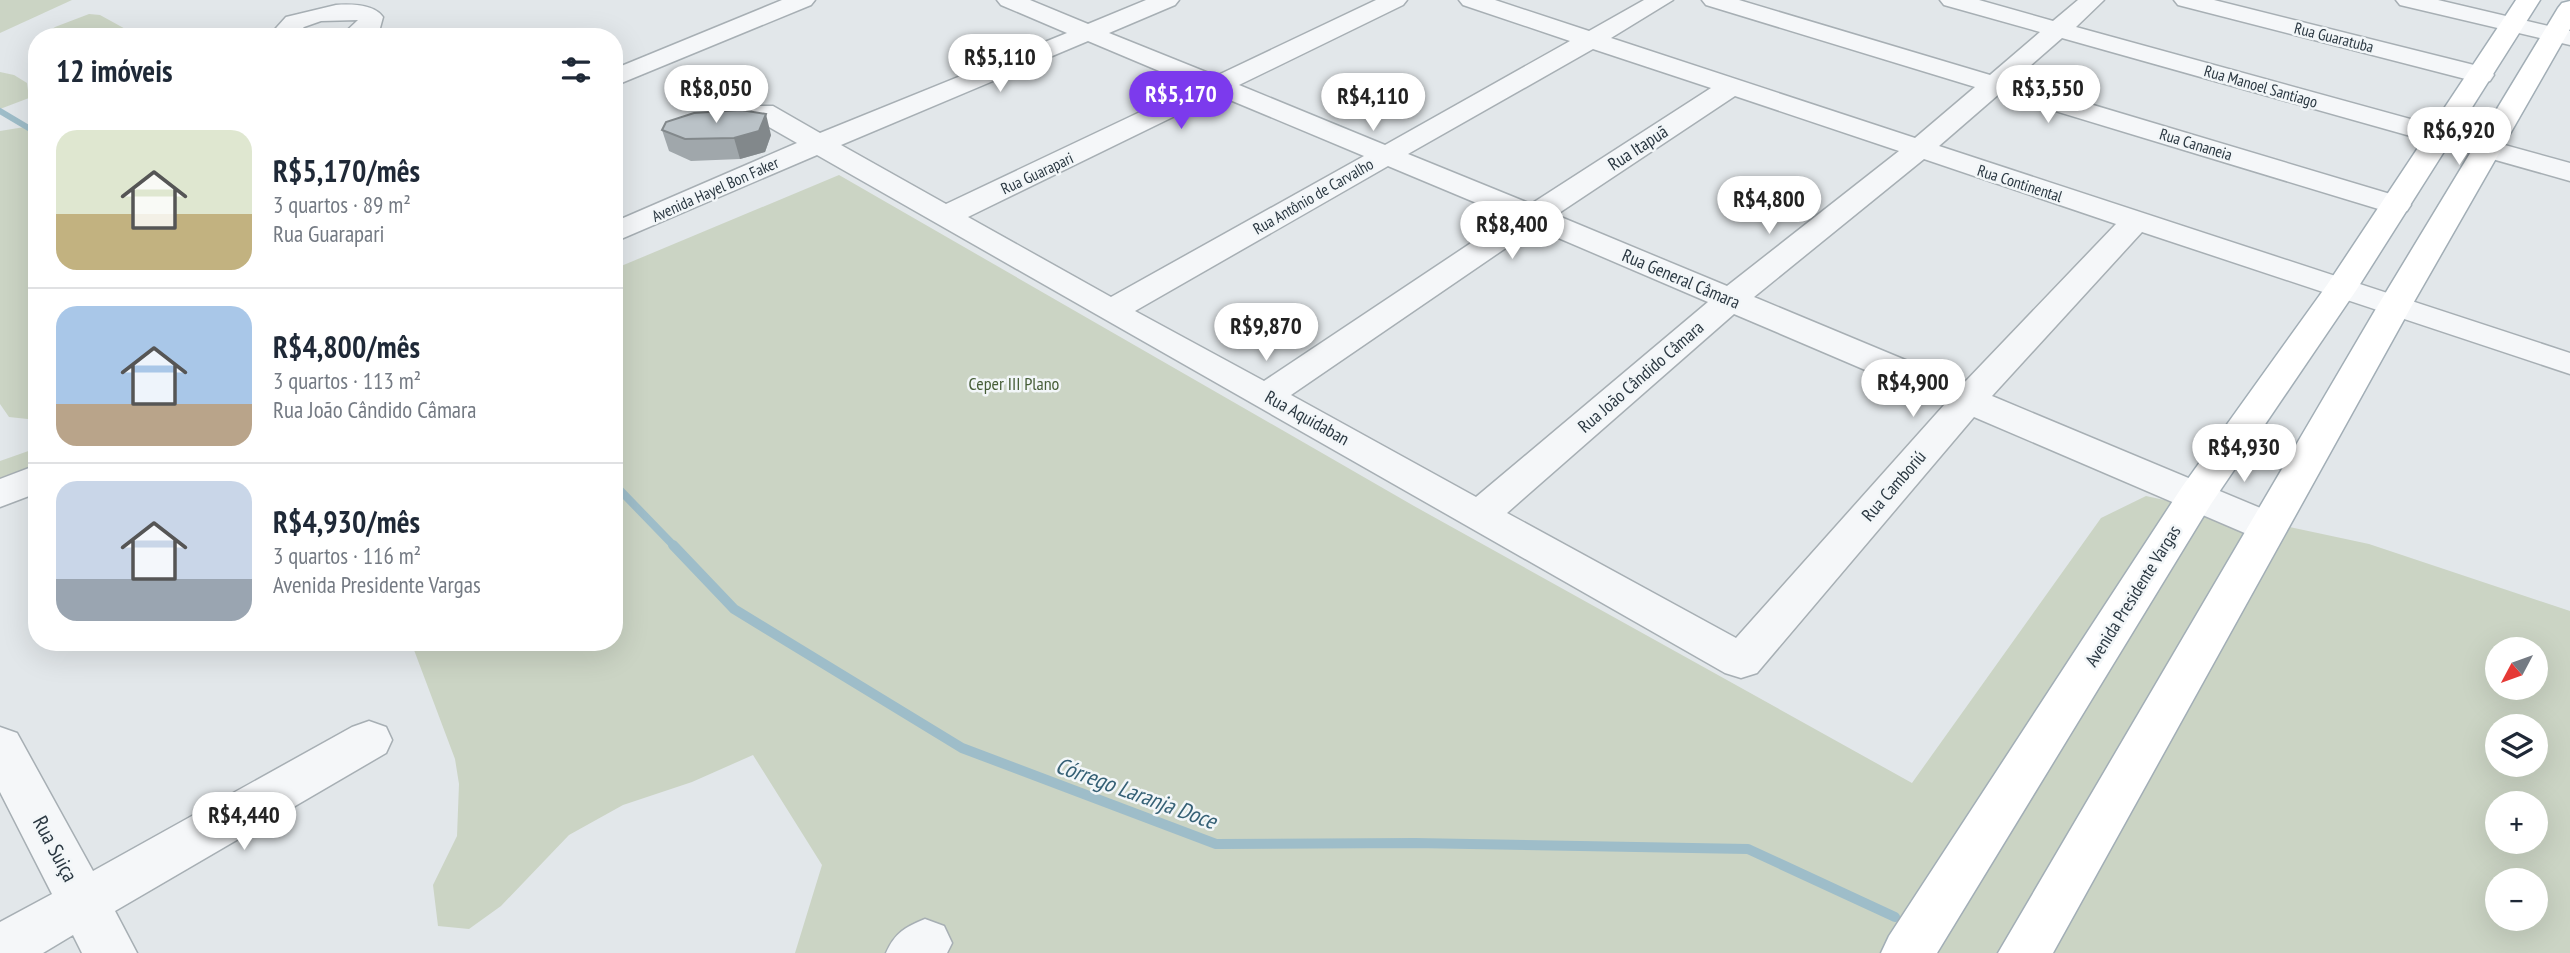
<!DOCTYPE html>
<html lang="pt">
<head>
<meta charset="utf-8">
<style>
  body { margin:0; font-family:"PT Sans Narrow",sans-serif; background:#f6f6f7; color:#1f2937; height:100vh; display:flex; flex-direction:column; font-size:26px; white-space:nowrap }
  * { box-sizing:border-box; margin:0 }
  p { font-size:23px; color:#747a83 }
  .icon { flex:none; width:38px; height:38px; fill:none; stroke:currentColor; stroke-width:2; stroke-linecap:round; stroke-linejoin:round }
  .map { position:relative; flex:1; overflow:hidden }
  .drawer { position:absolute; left:28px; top:28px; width:595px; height:623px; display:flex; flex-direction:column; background:#fff; border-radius:28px; box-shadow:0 7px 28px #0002 }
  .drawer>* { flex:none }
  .needle { width:46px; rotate:229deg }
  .tools { position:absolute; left:2485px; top:637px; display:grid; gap:14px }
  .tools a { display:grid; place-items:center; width:63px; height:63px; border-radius:50%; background:#fff; box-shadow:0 7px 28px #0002; font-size:35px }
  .price { position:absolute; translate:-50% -60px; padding:0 16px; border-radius:24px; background:#fff; color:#222; font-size:23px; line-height:46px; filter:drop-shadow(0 2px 4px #0008) }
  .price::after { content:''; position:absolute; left:50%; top:42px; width:21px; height:16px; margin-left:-10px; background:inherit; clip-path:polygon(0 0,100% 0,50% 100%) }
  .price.on { background:#7c3aed; color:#fff }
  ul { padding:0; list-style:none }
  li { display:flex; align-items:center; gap:21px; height:175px; padding:0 28px }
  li+li { border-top:2px solid #e0e1e3 }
  li span { display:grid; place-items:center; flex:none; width:196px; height:140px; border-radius:21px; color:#555 }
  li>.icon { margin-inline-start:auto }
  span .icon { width:84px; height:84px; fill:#fffc; stroke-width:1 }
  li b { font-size:30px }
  h2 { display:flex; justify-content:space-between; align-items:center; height:84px; padding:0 28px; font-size:30px }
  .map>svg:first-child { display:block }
</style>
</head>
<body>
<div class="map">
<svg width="2570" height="953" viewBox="0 0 2570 953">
  <rect width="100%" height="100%" fill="#e2e7ea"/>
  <path fill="#cbd4c4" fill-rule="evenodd" d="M0,0H72L0,33Z
    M89,14L100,15L140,37H42L55,27Z
    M0,72L14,75L27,83L29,98L0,109Z
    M37,125V420L9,417L0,404V131Z
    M839,175L1414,506L1912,783L2101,518L2146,496L2369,544L2570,611V953H795L822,865L753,755L692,782L623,805L569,835L501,906L469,929L438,926L433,885L457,836L459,784L455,759L411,642H614V269ZM2497,649H2536V688H2497ZM2497,726H2536V765H2497ZM2497,803H2536V842H2497ZM2497,880H2536V919H2497Z
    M37,448V483L0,501V461Z"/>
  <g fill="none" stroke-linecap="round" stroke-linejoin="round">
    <path stroke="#9ebdc9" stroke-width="6" d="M0,111L37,133"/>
    <path stroke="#9ebdc9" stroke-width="8" d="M614,484L675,547"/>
    <path stroke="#9ebdc9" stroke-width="10" d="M673,545L734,609L962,748L1216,844L1415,843L1748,849L1895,917"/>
    <defs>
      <path id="minor" d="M782,0H815L811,5L614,86V69Z
        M997,0H1030L1088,24L1146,0H1179L1175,5L1109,33L1216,76L1376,0H1407L1403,5L1239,85L1385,145L1570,41L1463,5L1459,0H1495L1589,31L1644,0H1673L1611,38L1915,138L1975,87L1706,5L1702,0H1739L1990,75L2040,32L1944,5L1940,0H1979L2053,21L2078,0H2104L2076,27L2570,163V181L2062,38L2013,81L2407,199L2411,205L2407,211L2396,214L2385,211L1999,94L1939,146L2570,353V374L2142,232L1992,396L2282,517L2288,527L2282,537L2268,541L2254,537L1974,417L1757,673L1741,678L1725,673L817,155L614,242V222L797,143L753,118L749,112L753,106H773L820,133L1067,33L1001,5ZM1088,41L1195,86L946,204L841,145ZM1593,49L1711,88L1531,204L1408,154ZM1218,95L1364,156L1111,297L968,217ZM1735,96L1899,151L1727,286L1556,215ZM1924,159L2116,224L1963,384L1754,297ZM1388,166L1510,217L1264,381L1135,311ZM1535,228L1708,302L1476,497L1291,395ZM1734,314L1945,404L1736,638L1507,513Z
        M2174,0H2214L2490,69L2494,75L2490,81L2481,83L2178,5Z
        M2396,0H2438L2570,31V45L2400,5Z
        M336,5C351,4 374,4 383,17L380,28L370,37H340L358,20L321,21L304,27L293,37H268L286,17Z
        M37,465V493L0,507V479Z
        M369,721L386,727L392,740L386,753L115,911L137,953H82L73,935L43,953H0V922L52,894L0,792V727L17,733L93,871L352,727Z
        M925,919L944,926L952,943L947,953H886C895,933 905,927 925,919Z"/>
      <path id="major" d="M2516,0H2540L2357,289L2211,504L1937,953H1881L1889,936L2182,487L2327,285Z
        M2570,1V29L2411,307L2053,953H1998L2377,307L2558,8L2562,3Z"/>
    </defs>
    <use href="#minor" stroke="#a7afb4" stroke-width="3"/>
    <use href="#major" stroke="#a2aeb6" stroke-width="3"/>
    <use href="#minor" fill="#f5f7f9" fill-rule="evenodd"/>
    <use href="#major" fill="#fff" fill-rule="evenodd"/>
  </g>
  <path fill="#a0a7ab" d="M662,130L771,135L765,152L740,159L691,161L669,151Z"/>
  <path fill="#82888b" d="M766,114L771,135L765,152L740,159L734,138Z"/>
  <path fill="#bac2c7" stroke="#82888b" stroke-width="2" d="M741,110L766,114L759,131L734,138L685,139L662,130L666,122L694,113Z"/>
  <g text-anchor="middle" stroke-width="5" stroke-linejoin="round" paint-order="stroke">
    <g font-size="16" fill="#2b3842" stroke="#f2f6f8">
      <text transform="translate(2334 37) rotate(14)" y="6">Rua Guaratuba</text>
      <text transform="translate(2261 86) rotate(16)" y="6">Rua Manoel Santiago</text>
      <text transform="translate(2196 144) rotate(17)" y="6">Rua Cananeia</text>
      <text transform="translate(1037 173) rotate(-25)" y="6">Rua Guarapari</text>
      <text transform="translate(2020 183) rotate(18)" y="6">Rua Continental</text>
      <text transform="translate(715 189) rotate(-24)" y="6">Avenida Hayel Bon Faker</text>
      <text transform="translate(1313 196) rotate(-30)" y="6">Rua Antônio de Carvalho</text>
    </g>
    <g font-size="18" fill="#2b3842" stroke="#f2f6f8">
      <text transform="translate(1638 148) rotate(-33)" y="6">Rua Itapuã</text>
      <text transform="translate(1681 279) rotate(23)" y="6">Rua General Câmara</text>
      <text transform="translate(1641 377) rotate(-41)" y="6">Rua João Cândido Câmara</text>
      <text transform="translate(1307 418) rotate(29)" y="6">Rua Aquidaban</text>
      <text transform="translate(1894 486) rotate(-49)" y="6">Rua Camboriú</text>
      <text transform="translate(2133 596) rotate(-58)" y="6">Avenida Presidente Vargas</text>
    </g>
    <g font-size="18" fill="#475e38" stroke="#f2f6f8">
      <text x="1014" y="390">Ceper III Plano</text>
    </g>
    <g font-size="21" fill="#2b3842" stroke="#f2f6f8">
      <text transform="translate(55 849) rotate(62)" y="7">Rua Suiça</text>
    </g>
    <g font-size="23" font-style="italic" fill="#356075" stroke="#f2f6f8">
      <text transform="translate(1136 793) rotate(20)" y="8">Córrego Laranja Doce</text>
    </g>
  </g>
</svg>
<div class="tools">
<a><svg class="needle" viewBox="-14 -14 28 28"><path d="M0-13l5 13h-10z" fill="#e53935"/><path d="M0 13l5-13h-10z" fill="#747a83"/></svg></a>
<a><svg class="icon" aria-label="layers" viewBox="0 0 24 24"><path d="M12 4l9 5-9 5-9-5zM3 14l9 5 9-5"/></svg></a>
<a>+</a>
<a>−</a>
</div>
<b class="price" style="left:1000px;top:94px">R$5,110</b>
<b class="price" style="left:716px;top:125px">R$8,050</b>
<b class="price" style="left:2048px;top:125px">R$3,550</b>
<b class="price on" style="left:1181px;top:131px">R$5,170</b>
<b class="price" style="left:1373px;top:133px">R$4,110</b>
<b class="price" style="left:2459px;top:167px">R$6,920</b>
<b class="price" style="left:1769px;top:236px">R$4,800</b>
<b class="price" style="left:1512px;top:261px">R$8,400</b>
<b class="price" style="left:1266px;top:363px">R$9,870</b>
<b class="price" style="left:1913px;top:419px">R$4,900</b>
<b class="price" style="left:2244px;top:484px">R$4,930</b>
<b class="price" style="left:244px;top:852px">R$4,440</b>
<section class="drawer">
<h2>12 imóveis<svg class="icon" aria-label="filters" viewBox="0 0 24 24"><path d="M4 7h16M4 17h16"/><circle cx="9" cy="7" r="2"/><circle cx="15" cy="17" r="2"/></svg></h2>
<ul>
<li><span style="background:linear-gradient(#dfe7d0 60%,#c2b280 0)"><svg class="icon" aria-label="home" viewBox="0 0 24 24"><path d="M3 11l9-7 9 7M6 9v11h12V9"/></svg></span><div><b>R$5,170/mês</b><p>3 quartos · 89 m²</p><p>Rua Guarapari</p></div></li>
<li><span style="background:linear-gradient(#a9c7e8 70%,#b9a48a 0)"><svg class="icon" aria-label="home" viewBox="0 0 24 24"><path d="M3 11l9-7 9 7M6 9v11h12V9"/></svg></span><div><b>R$4,800/mês</b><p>3 quartos · 113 m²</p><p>Rua João Cândido Câmara</p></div></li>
<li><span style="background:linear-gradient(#c9d6e8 70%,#9aa5b1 0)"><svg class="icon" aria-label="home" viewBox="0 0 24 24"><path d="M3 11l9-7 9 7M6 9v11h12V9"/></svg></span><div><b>R$4,930/mês</b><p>3 quartos · 116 m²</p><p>Avenida Presidente Vargas</p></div></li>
</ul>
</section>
</div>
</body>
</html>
